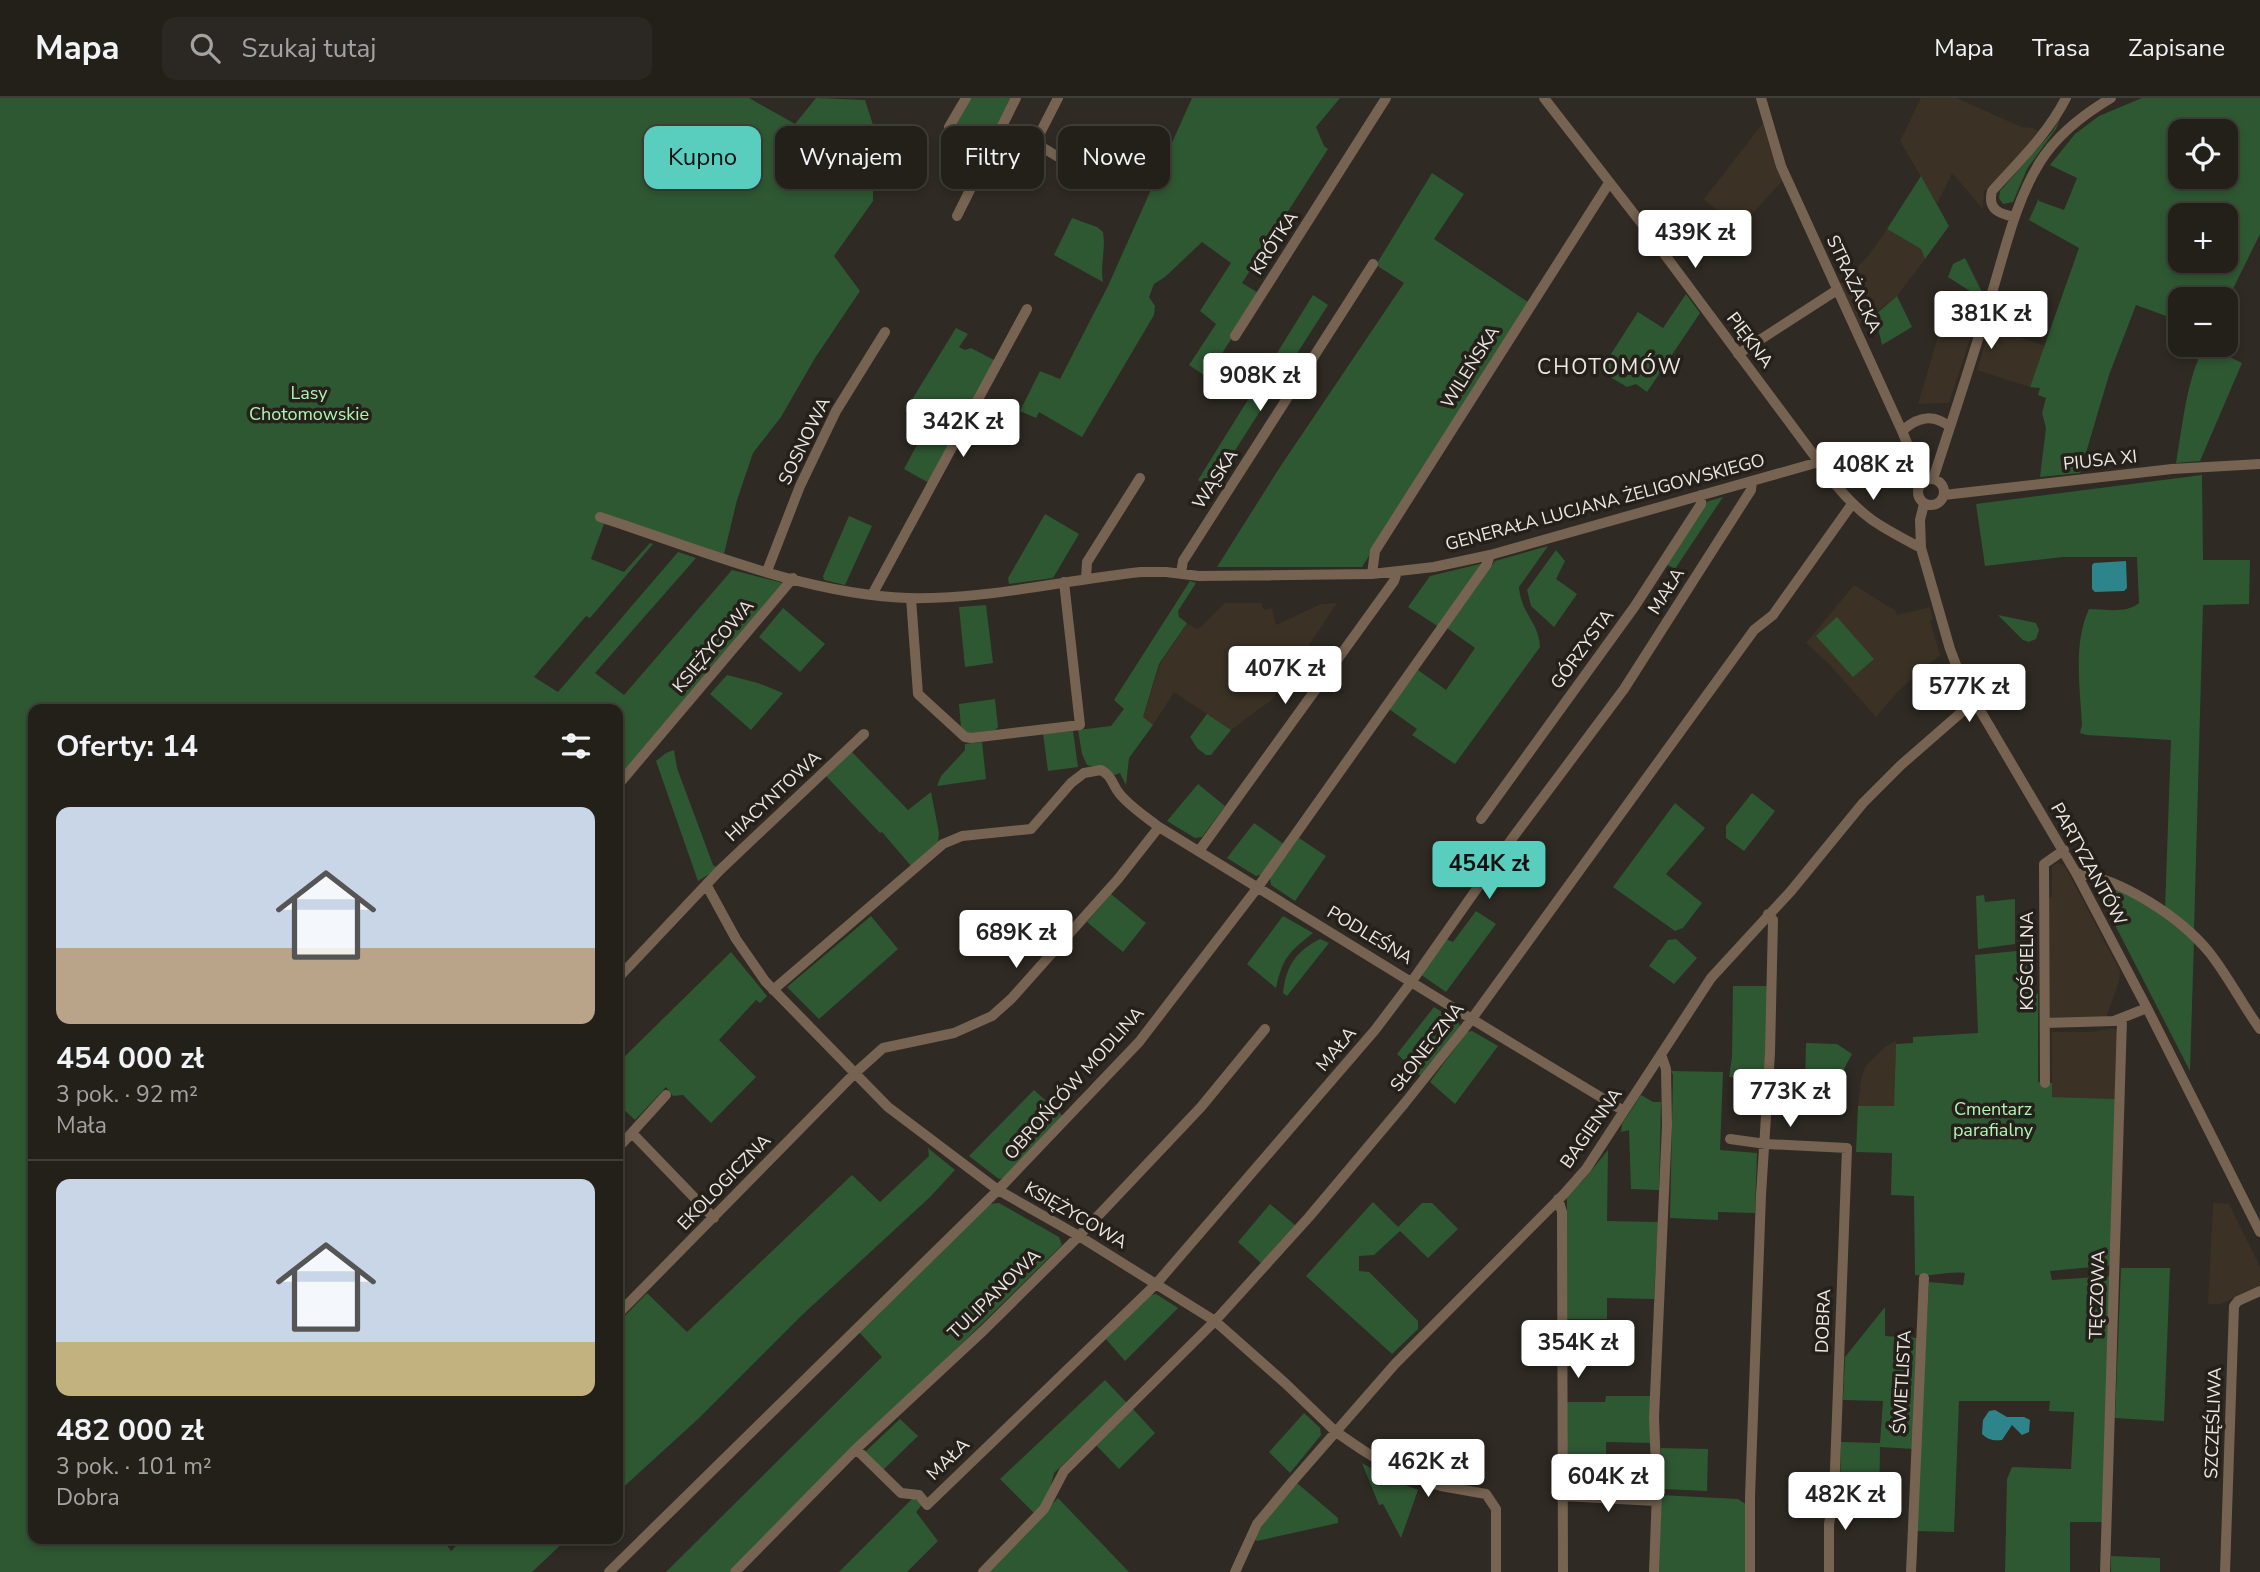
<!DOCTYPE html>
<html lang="pl">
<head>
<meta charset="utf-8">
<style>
  body { margin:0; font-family:"Nunito Sans",sans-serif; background:#2b2823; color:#f1f3f6; height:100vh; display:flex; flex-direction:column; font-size:26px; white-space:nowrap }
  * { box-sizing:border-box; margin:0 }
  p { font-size:23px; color:#a3a3a2 }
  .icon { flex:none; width:38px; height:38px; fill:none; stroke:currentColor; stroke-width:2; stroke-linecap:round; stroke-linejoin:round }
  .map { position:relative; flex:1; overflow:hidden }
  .details { position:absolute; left:28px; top:606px; width:595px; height:840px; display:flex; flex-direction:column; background:#23201a; border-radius:14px; box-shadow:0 4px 10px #0003,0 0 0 2px #403e39 }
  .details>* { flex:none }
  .hud { position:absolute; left:644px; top:28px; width:665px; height:63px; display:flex; gap:14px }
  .fabs { position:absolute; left:2168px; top:21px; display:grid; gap:14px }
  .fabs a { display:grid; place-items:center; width:70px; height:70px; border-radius:14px; background:#23201a; box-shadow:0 4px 10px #0003,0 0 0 2px #403e39; font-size:35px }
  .price { position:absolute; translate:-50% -60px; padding:0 16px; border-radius:7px; background:#fff; color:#222; font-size:23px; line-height:46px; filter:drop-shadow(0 2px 4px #0008) }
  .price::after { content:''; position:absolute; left:50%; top:42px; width:21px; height:16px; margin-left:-10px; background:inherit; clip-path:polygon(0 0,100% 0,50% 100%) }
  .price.active { background:#59cebf; color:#111 }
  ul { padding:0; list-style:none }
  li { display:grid; align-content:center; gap:14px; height:371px; padding:0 28px }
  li+li { border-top:2px solid #403e39 }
  li span { display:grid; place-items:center; height:217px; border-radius:14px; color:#555 }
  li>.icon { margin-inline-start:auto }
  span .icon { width:126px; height:126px; fill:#fffc; stroke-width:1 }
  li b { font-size:30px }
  h2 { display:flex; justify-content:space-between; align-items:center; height:84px; padding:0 28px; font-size:30px }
  .chip { padding:0 24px; border-radius:14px; background:#23201a; box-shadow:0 4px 10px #0003,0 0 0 2px #403e39; font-size:24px; line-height:63px }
  .chip.active { background:#59cebf; color:#111 }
  header { display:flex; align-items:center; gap:42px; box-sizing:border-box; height:98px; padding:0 35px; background:#23201a; border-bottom:2px solid #403e39 }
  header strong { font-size:33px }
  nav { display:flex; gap:38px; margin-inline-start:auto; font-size:24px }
  .search { width:490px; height:63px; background:#2b2823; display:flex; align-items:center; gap:18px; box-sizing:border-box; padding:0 24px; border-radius:14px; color:#a3a3a2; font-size:26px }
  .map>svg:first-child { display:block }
</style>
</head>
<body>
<header>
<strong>Mapa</strong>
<div class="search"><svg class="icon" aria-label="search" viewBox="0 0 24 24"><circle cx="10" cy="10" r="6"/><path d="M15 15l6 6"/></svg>Szukaj tutaj</div>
<nav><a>Mapa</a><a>Trasa</a><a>Zapisane</a></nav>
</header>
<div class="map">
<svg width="2260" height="1474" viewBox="0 0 2260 1474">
  <rect width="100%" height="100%" fill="#2f2a23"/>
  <path fill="#3b3225" d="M1921,0H1957L2021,29L2033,30L2038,33L2021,55L1984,93L1983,111L1952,75L1937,106L1900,43Z
    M1763,25L1772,57L1783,82L1740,129L1728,119L1726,121L1704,101Z
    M1887,131L1921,151L1925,161L1897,198L1857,228L1838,186L1845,183L1869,157Z
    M1948,205L1980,211L1949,305L1918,306Z
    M1991,228L2045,248L2030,289L1977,272Z
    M1854,487L1896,513L1897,517L1930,509L1933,521L1930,523L1940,557L1898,593L1876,619L1829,566L1806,545Z
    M1225,505H1261L1264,512L1272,510L1276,527L1321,506L1337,505L1277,595L1270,603L1231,632L1174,594L1153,627L1143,619L1160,566L1187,525L1196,531L1200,530Z
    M2058,765L2064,767L2068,774L2120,873L2119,883L2106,920L2056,922L2048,919L2047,800L2052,799V768Z
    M2113,930L2118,934L2116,1001L2052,999V934H2091Z
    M1896,943L1894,1009L1858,1008L1861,982L1865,969L1885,949Z
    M2213,1105L2229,1106L2260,1169V1187L2221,1206H2208Z"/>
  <path fill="#2e5832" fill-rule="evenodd" d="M0,0H749L795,26L816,0L865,2L874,30L868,39L873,53V103L834,158L860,193L815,260L781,319L753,355L737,402L724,456L607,418L591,461L624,474L650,445L653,446L590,520L586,518L534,579L558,594L678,454L696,460L595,575L624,597L732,472L783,485L618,681V611H33V1440H442L451,1453L464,1440H568L532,1474H0Z
    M968,0H1014L987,53L950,31Z
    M1192,0H1340L1316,29L1324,48L1328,51L1242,185L1260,196L1207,279L1189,267L1216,226L1200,213L1231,165L1202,144L1165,179L1154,186L1149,199L1155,208L1154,217L1082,339L1039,314L1036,320L1020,313L1040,273L1060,281L1108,188Z
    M2142,0H2260V136L2226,205V201H2180V223L2136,207L2109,277L2080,375L2040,379L2046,330L2042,315L2046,300L2038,297L2040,290L2030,289L2079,150L2029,122L2039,100V103L2064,112L2077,80L2050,67L2075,36L2099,18ZM2180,33H2226V79H2180ZM2180,117H2226V163H2180Z
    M2060,20L2056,31L2027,71L2013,104L2003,106L1999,100L2000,93L2053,33Z
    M1432,75L1464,96L1434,141L1528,204L1362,469H1217L1280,369L1404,185L1376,167Z
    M1921,78L1949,128L1925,161L1921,151L1887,131Z
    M1072,120L1097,129L1103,134C1106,151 1100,166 1103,184L1054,157Z
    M1965,160L1982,194L1976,197L1948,179L1953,166Z
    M1686,196L1700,215L1647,294L1636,286L1627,289L1600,273L1638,214L1663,230Z
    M1313,197L1328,207L1211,390L1198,382Z
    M1897,198L1912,229L1882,247L1875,217Z
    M956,230L968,236L959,249L965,252L971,250L996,263L929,385L904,371L928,326L905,313Z
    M2205,247L2242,265L2200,363L2176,365C2183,326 2186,282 2205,247Z
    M2202,377L2203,462H2250L2249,506L2203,507L2194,833L2165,811L2171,642L2087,637L2080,635L2082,627C2080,590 2073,545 2089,511C2105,511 2126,516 2139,505L2137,459H2063L1985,468L1976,406Z
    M1723,399L1675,471L1666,466L1706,404Z
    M1045,416L1079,436L1053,480L1009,486L1008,480Z
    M849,418L872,428L845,487L824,482L823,478Z
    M1548,448L1519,489C1521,516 1539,524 1540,549L1455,666L1412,637L1417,631L1389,611L1418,572L1446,592L1475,550L1447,530L1495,463Z
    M1556,452L1565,463L1556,481L1577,496L1554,529L1531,508L1527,492Z
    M1484,465L1439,529L1408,509L1430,478Z
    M1190,483L1196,485L1178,513L1179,519L1187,525L1159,566L1143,619L1153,627L1129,660L1126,687L1120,675L1115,677L1107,672L1087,667L1082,656L1078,632L1111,628L1124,611L1114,602Z
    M986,507L993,565L965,569L959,509Z
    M783,510L825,546L800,574L759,539Z
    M1998,517L2036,525L2039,532L2036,541L2029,544L2023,542Z
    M1837,519L1874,561L1853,579L1816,538Z
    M727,577L758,585L783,595L751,632L710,596Z
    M995,601L998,629L995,632L968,636L961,629L959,606Z
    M1207,616L1231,632L1211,657H1206L1197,650L1190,639Z
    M1073,633L1078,669L1048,673L1043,636Z
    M982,644L986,681L937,688L941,678L965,652V646Z
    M674,652L677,670L713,767L716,769L714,773L698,783L656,663L666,655Z
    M851,653L908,712L931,694L939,735L938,745L911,768L882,734L880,735L826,678Z
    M1198,686L1225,708L1202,739L1195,740L1167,723Z
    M1752,695L1775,713L1744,753L1726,740V728Z
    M1675,705L1705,730L1666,776L1702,805L1683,830L1675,833L1613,789Z
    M1254,725L1285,747L1265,775L1256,778L1227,760Z
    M1299,740L1326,758L1295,803L1271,787L1270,780Z
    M2097,782L2138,800L2194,842L2190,973L2094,786Z
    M1111,796L1146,825L1123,854L1087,824Z
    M1984,797L1985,804L2015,801V846L1978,851L1976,798Z
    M1476,813L1496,826L1446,894L1420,876L1446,841L1453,844Z
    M871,818L898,851L819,921L787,889Z
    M1283,818L1313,835C1288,855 1283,859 1276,890L1247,866Z
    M1320,841L1329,845L1287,898L1283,895C1286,868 1296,853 1320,841Z
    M1676,841L1697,860L1674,886L1649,868L1668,842Z
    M2027,852V891L2038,896V984L2052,985V999L2116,1001L2113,1167L2050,1173L2052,1182L2113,1178L2104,1424H2070V1474H2005L2007,1381L2012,1369L2071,1371L2074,1314L2049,1313L2050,1303H1959L1954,1434L1916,1433L1929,1184L1963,1187L1965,1175C1947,1173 1932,1179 1915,1177L1914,1098L1891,1097L1892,1055L1856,1054L1858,1008H1894L1896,946L1913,945V939L1978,935L1975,857Z
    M731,854L767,898L760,905L756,902L719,942L756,979L711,1025L683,997L673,998L666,989L635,1022L618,1006V965Z
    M1733,888H1768L1765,980L1729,979L1732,959Z
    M1434,909L1459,925L1460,929L1422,979L1397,956Z
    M1472,933L1498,948L1455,1006L1430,984L1467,934Z
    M1806,945L1837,946L1852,956L1845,969L1839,989L1805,988Z
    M1671,973L1723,974L1720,1052L1757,1055L1755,1115L1718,1114V1122L1670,1120L1673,977Z
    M1034,992L1065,1020L1007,1079L999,1081L969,1058Z
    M1641,997L1653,1004H1661L1659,1092L1631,1091L1629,1032L1621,1034L1622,1026Z
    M928,1050L955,1072L929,1100L801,1218L698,1321L618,1394V1225L647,1195L687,1234L852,1077L880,1104L929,1058Z
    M1608,1052L1607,1123L1658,1124L1654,1201L1607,1200V1221H1566L1567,1099L1586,1079Z
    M1373,1104L1398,1129L1422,1105H1432L1458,1131L1428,1160L1400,1133L1374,1157L1359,1158V1173L1369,1174L1418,1223V1231L1392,1256L1306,1178Z
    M999,1105L1059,1139L1062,1147L729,1474H666L882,1259L858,1233L990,1106Z
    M1270,1106L1296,1128L1262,1166L1238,1144Z
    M2121,1170H2170L2164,1323L2115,1320Z
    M1156,1196L1178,1210L1125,1263L1106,1241L1151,1197Z
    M1885,1209V1238L1918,1240L1914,1351L1880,1349L1879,1420L1844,1418V1400L1840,1395L1841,1344L1880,1345L1883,1303L1843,1302L1845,1259Z
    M1105,1282L1127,1305L1054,1375L1048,1399L1035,1416L1000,1381Z
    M1606,1298H1653L1652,1345L1606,1344L1607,1389L1647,1390L1652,1391L1651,1395L1640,1398L1570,1394L1568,1392L1566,1304H1605Z
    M1133,1311L1155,1335L1119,1371L1096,1347Z
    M1304,1315L1320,1330L1321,1337L1290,1375L1269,1354Z
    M900,1321L918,1338L882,1373L866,1358V1353Z
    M1661,1350L1708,1351L1707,1393L1662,1391L1660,1389Z
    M1362,1365L1386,1379L1418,1392L1401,1440L1383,1406L1379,1407Z
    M1297,1385L1338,1420V1425L1257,1443L1254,1441L1265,1423Z
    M1660,1397L1738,1401L1747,1407V1474H1659Z
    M1792,1397L1819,1398L1818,1417L1791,1416Z
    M913,1400L920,1404L921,1408L916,1414L938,1443L907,1474H839Z
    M1058,1400L1129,1474H987Z
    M2111,1458L2160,1460V1474H2111Z"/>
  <path fill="#2d848a" d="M2126,463L2127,490L2124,493L2095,494L2092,491V467L2094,465Z
    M1995,1312L2007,1319H2024L2030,1322L2029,1334L2022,1337L2012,1327L2002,1342C1994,1343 1988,1342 1982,1336L1983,1322L1989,1313Z"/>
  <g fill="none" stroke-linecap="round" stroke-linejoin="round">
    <path stroke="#766351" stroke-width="10" d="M1058,0L1035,45L1065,63
      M1544,0L1642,126L1836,387C1865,422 1882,429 1921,450
      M1761,0L1781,68L1902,333L1923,384
      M949,29L966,0
      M957,118L1016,0
      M2015,119C2000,116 1987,112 1992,93C2019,63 2047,37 2066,0
      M1235,238L1386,0
      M1738,256L1837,192
      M1902,333C1917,319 1933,315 1950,329
      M1918 394a13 13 0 1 1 26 0a13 13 0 1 1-26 0Z
      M1933,381C1953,320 1973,260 1991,198C2005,153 2015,104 2040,64C2057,37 2084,16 2111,0
      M1944,397L2172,371L2260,366
      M1924,406L1920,422L1921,450L1950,551L1961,580L2076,775L2147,910L2260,1134
      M600,419C698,451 804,496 908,500C986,502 1064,482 1141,474H1166L1199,478L1372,476L1434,469L1490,457L1819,364
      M767,473L800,388L836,313L885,234
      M1181,475L1183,463L1373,166
      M1372,476L1375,453L1609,85
      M1086,480L1087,464L1140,380
      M872,497L1027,211
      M911,500L918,596L965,639L971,640L1080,627L1064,484
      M618,687L793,480
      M1481,721L1635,508L1701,406V397
      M1199,753L1394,483L1397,474
      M2076,775C2122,781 2180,819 2209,854C2228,878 2242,906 2260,931
      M707,788L736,841L765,883L888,1009L998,1092L1079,1138L1215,1223L1285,1285L1336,1334L1361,1351L1399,1375L1441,1388L1486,1396L1496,1411V1474
      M618,880L720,772L864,636
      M773,892L943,746L962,738L1031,731L1071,685L1084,675L1101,672C1112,678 1112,686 1119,695C1129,708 1146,719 1159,729C1314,824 1468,920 1624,1013
      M2045,925L2114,923L2147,910
      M2045,985L2044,766L2064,752
      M632,1035L714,1120
      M1730,1041L1766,1046L1847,1050L1834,1398L1829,1426V1474
      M618,1050L666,997
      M1558,1101L1562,1114L1563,1474
      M618,1216L854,976L883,950L954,935L992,918L1011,901L1118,781L1159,729
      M856,1351L901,1395L919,1397L927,1407L1156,1186L1375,932L1412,883L1511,742L1624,591L1751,392L1752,383
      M1562,1398L1656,1403
      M609,1474L998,1092L1139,944L1258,789L1487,466L1490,457
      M735,1474L856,1351L984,1232L1079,1138L1201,1009L1265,931
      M983,1474L1044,1411L1064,1373L1215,1223L1309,1119L1404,1006L1471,922L1754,532L1773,517L1852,406
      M1235,1474L1257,1426L1292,1384L1395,1266L1563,1097L1586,1071L1711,880L1791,793L1863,705L1901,667L1964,612L1975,606
      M1654,1474L1657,1394L1654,1320L1667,1027L1666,971L1661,956
      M1750,1474V1399L1761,1097L1770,955L1773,822L1768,816
      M1911,1474L1924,1180
      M2105,1474L2122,921
      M2225,1474L2234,1208L2238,1203L2260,1193"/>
  </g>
  <g text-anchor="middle" stroke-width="7" stroke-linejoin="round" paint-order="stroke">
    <g font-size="18" fill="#ece8e4" stroke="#25201a">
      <text transform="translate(1274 145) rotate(-57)" y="6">KRÓTKA</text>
      <text transform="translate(1854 186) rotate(65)" y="6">STRAŻACKA</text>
      <text transform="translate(1750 242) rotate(53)" y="6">PIĘKNA</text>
      <text transform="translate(1470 269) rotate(-58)" y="6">WILEŃSKA</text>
      <text transform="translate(804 343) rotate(-64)" y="6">SOSNOWA</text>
      <text transform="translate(2100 362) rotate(-6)" y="6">PIUSA XI</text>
      <text transform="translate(1215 381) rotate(-57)" y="6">WĄSKA</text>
      <text transform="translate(1605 404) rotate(-15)" y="6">GENERAŁA LUCJANA ŻELIGOWSKIEGO</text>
      <text transform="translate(1666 493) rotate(-58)" y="6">MAŁA</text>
      <text transform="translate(713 548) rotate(-50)" y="6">KSIĘŻYCOWA</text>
      <text transform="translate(1582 551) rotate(-54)" y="6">GÓRZYSTA</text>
      <text transform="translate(773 698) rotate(-43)" y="6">HIACYNTOWA</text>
      <text transform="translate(2089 766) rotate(61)" y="6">PARTYZANTÓW</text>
      <text transform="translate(1370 837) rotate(31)" y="6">PODLEŚNA</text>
      <text transform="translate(2027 863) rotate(-90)" y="6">KOŚCIELNA</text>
      <text transform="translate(1427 949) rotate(-52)" y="6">SŁONECZNA</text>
      <text transform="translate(1336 951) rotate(-50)" y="6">MAŁA</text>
      <text transform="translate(1074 985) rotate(-48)" y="6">OBROŃCÓW MODLINA</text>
      <text transform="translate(1591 1030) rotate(-55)" y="6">BAGIENNA</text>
      <text transform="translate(724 1084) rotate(-46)" y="6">EKOLOGICZNA</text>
      <text transform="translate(1076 1117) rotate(30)" y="6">KSIĘŻYCOWA</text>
      <text transform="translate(994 1196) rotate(-44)" y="6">TULIPANOWA</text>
      <text transform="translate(2097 1197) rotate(-88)" y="6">TĘCZOWA</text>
      <text transform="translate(1823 1223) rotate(-88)" y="6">DOBRA</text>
      <text transform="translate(1902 1284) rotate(-87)" y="6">ŚWIETLISTA</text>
      <text transform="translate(2213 1325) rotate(-88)" y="6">SZCZĘŚLIWA</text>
      <text transform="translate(948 1361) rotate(-44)" y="6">MAŁA</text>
    </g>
    <g font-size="18" fill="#aff5b5" stroke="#25201a">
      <text x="309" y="301">Lasy<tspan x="309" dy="21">Chotomowskie</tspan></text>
      <text x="1993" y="1017">Cmentarz<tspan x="1993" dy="21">parafialny</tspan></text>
    </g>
    <g font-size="21" letter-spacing="2" fill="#ece8e4" stroke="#25201a">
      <text x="1610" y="276">CHOTOMÓW</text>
    </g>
  </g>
</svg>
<div class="fabs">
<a><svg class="icon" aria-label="locate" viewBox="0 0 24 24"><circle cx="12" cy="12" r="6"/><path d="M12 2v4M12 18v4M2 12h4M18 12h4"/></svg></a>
<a>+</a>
<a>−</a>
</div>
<b class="price" style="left:1695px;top:172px">439K zł</b>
<b class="price" style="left:1991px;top:253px">381K zł</b>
<b class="price" style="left:1260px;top:315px">908K zł</b>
<b class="price" style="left:963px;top:361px">342K zł</b>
<b class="price" style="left:1873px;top:404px">408K zł</b>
<b class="price" style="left:1285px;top:608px">407K zł</b>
<b class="price" style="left:1969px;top:626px">577K zł</b>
<b class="price active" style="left:1489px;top:803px">454K zł</b>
<b class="price" style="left:1016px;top:872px">689K zł</b>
<b class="price" style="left:1790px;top:1031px">773K zł</b>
<b class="price" style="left:1578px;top:1282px">354K zł</b>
<b class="price" style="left:1428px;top:1401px">462K zł</b>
<b class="price" style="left:1608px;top:1416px">604K zł</b>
<b class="price" style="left:1845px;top:1434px">482K zł</b>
<div class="hud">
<a class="chip active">Kupno</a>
<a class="chip">Wynajem</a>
<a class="chip">Filtry</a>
<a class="chip">Nowe</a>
</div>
<section class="details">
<h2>Oferty: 14<svg class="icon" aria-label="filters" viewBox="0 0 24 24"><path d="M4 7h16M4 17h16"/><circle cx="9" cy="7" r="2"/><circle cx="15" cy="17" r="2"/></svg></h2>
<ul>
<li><span style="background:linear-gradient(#c9d6e8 65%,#b9a48a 0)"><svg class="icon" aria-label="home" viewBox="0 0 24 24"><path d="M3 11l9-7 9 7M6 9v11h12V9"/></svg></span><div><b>454 000 zł</b><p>3 pok. · 92 m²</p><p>Mała</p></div></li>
<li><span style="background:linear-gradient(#c9d6e8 75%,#c2b280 0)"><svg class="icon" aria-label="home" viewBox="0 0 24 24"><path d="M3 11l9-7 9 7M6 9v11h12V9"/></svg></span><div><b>482 000 zł</b><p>3 pok. · 101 m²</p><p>Dobra</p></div></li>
</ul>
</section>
</div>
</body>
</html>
